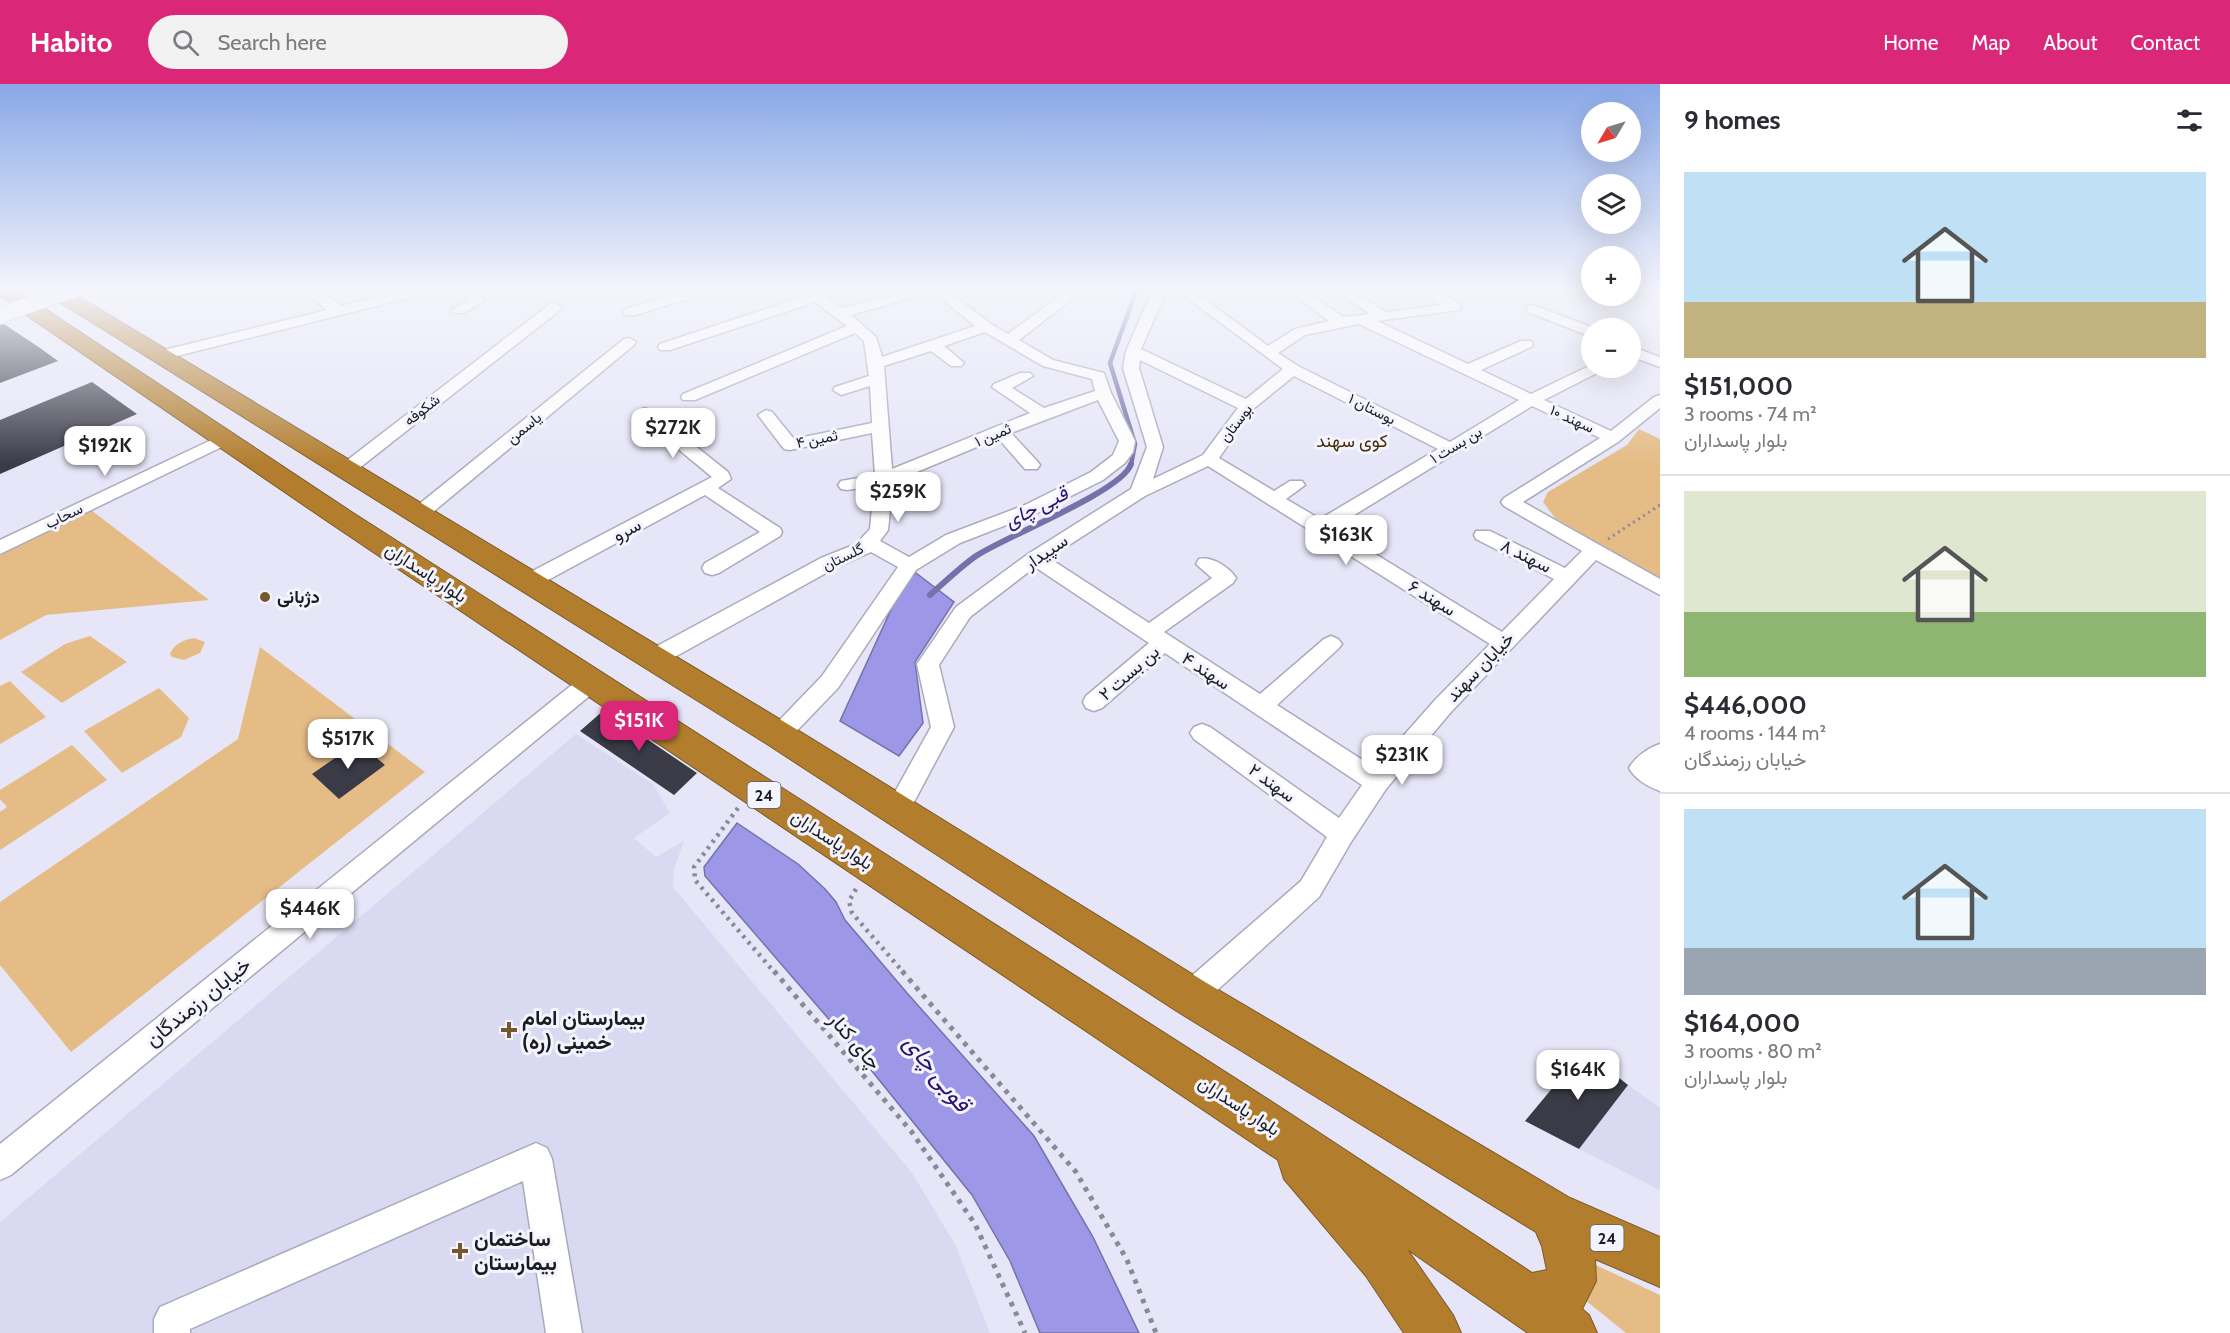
<!DOCTYPE html>
<html lang="en">
<head>
<meta charset="utf-8">
<style>
  body { margin:0; font-family:Cabin,Vazirmatn,sans-serif; background:#f2f2f3; color:#2b2b33; height:100vh; display:flex; flex-direction:column; font-size:22px; white-space:nowrap }
  * { box-sizing:border-box; margin:0 }
  p { font-size:20px; color:#7c7c81 }
  .icon { flex:none; width:33px; height:33px; fill:none; stroke:currentColor; stroke-width:2; stroke-linecap:round; stroke-linejoin:round }
  .map { position:relative; flex:1; overflow:hidden }
  .side { display:flex; flex-direction:column; background:#fff; width:570px }
  .side>* { flex:none }
  .needle { width:39px; rotate:232deg }
  .tools { position:absolute; left:1581px; top:18px; display:grid; gap:12px }
  .tools a { display:grid; place-items:center; width:60px; height:60px; border-radius:50%; background:#fff; box-shadow:0 6px 24px #0002; font-size:30px }
  .price { position:absolute; translate:-50% -51px; padding:0 14px; border-radius:12px; background:#fff; color:#222; font-size:20px; line-height:39px; filter:drop-shadow(0 2px 3px #0008) }
  .price::after { content:''; position:absolute; left:50%; top:36px; width:18px; height:14px; margin-left:-9px; background:inherit; clip-path:polygon(0 0,100% 0,50% 100%) }
  .price.current { background:#db2777; color:#fff }
  ul { padding:0; list-style:none }
  li { display:grid; align-content:center; gap:12px; height:318px; padding:0 24px }
  li+li { border-top:2px solid #e1e1e2 }
  li span { display:grid; place-items:center; height:186px; border-radius:0px; color:#555 }
  li>.icon { margin-inline-start:auto }
  span .icon { width:108px; height:108px; fill:#fffc; stroke-width:1 }
  li b { font-size:26px }
  h2 { display:flex; justify-content:space-between; align-items:center; height:72px; padding:0 24px; font-size:26px }
  header { display:flex; align-items:center; gap:36px; box-sizing:border-box; height:84px; padding:0 30px; background:#db2777; color:#fff }
  header strong { font-size:28px }
  nav { display:flex; gap:33px; margin-inline-start:auto; font-size:21px }
  .search { width:420px; height:54px; background:#f2f2f3; display:flex; align-items:center; gap:15px; box-sizing:border-box; padding:0 21px; border-radius:33px; color:#7c7c81; font-size:22px }
  main { display:flex; flex:1; min-height:0 }
  .map>svg:first-child { display:block }
</style>
</head>
<body>
<header>
<strong>Habito</strong>
<div class="search"><svg class="icon" aria-label="search" viewBox="0 0 24 24"><circle cx="10" cy="10" r="6"/><path d="M15 15l6 6"/></svg>Search here</div>
<nav><a>Home</a><a>Map</a><a>About</a><a>Contact</a></nav>
</header>
<main>
<div class="map">
<svg width="1660" height="1249" viewBox="0 0 1660 1249">
  <rect width="100%" height="100%" fill="#e6e6f8"/>
  <path fill="#d9d9f1" d="M576,650L653,700L670,729L634,754L656,773L684,757L674,785L673,803L912,1089L956,1162L990,1249H0V1138Z
    M1628,1001L1660,1024V1106L1579,1065Z"/>
  <path fill="#e5bc85" d="M1639,345L1660,355V495L1555,434L1543,418L1548,408L1627,361Z
    M87,423L209,516L46,531L0,556V466Z
    M90,552L127,578L62,619L21,588L65,560Z
    M194,554L205,558L200,569L184,576L172,573L170,570C174,560 183,556 194,554Z
    M260,563L425,688L71,968L0,881V818L238,655Z
    M10,597L46,633L0,660V602Z
    M159,604L189,634L181,653L122,689L84,647Z
    M72,661L107,696L0,766V728L7,723L0,715V706Z
    M1587,1177L1660,1211V1249H1626L1580,1212Z"/>
  <path fill="#9c97e6" stroke="#7572ab" stroke-width="1.5" d="M916,489L954,518L915,578L923,639L899,672L840,637L901,504Z
    M737,739L798,780L825,805L836,818L845,836L907,909L1034,1052L1093,1153L1139,1249H1040L1010,1177L972,1111L846,955L705,792L704,783Z"/>
  <g fill="none" stroke-linecap="round" stroke-linejoin="round">
    <path stroke="#7572ab" stroke-width="4.5" d="M1131,381L1135,360L1110,279L1137,205"/>
    <path stroke="#7572ab" stroke-width="6" d="M930,511C945,498 960,483 976,472C1004,453 1123,407 1131,380"/>
  </g>
  <path fill="#3b3b48" d="M4,240L40,264L58,277L0,299V241Z
    M92,298L137,330L0,390V336Z
    M604,626L697,689L674,711L580,647Z
    M358,658L385,681L339,715L312,690Z
    M1584,966L1628,1001L1579,1065L1525,1037Z"/>
  <g fill="none" stroke-linecap="round" stroke-linejoin="round">
    <defs>
      <path id="minor" d="M302,205H317L341,222L411,205H434L432,208L161,276L153,271L156,268L327,226Z
        M461,205H475L485,217L463,229H453L451,226L470,216Z
        M692,205H713L711,208L635,231H625L623,228L625,225Z
        M796,205H852L850,208L825,213L843,224L909,206L914,207L916,210L914,213L851,231L876,253L882,273L975,242L930,205H945L991,240L1008,250L1069,205H1085L1019,256L1053,276L1104,289L1111,309L1135,357L1133,368L1125,379L1103,396L1037,429L960,459L916,486L838,604L787,657L779,660L771,657L767,651L771,645L822,592L898,483L871,468L835,484L662,580L654,582L646,580L643,574L646,568L821,474L856,460L870,445L874,402L847,406L841,405L838,401L841,397L875,391L872,349L790,366L784,365L758,331L766,326L772,328L794,355L872,339L870,302L841,311L833,306L835,303L869,292L864,257L855,249L695,316H683L681,313L683,310L847,242L815,218L670,266H660L658,263L660,260L805,212ZM985,248L1043,282L1092,295L1095,307L1044,324L1012,304L1033,292L1030,289H1020L994,300L992,303L1030,329L892,385L884,282L931,267L951,282H961L964,279L944,262ZM1098,316L1119,357L1113,371L1091,388L1025,421L946,451L909,473L880,457L888,446L893,398L998,354L1025,385H1037L1040,381L1037,377L1011,349Z
        M1153,205H1167L1141,265L1246,315L1283,285L1175,205H1191L1268,262L1295,245L1329,237L1287,205H1303L1343,233L1370,230L1333,205H1349L1386,228L1440,221L1418,205H1434L1459,220L1461,223L1459,226L1377,237L1468,280L1521,257H1531L1533,260L1531,263L1481,286L1531,310L1591,281L1592,284H1603L1601,287L1544,316L1611,347L1654,313L1660,311V324L1618,358L1523,418L1660,495V511L1596,476L1451,628L1386,705L1351,758L1319,813L1200,922L1190,926L1180,922L1176,912L1180,902L1301,797L1327,753L1194,655L1190,649L1194,643L1202,640L1210,643L1339,734L1362,701L1165,569L1102,624L1094,627L1086,624L1083,618L1086,612L1149,559L1035,483L970,533L939,581L954,643L906,733L897,736L888,733L885,726L931,643L917,580L956,523L1028,470L1131,405L1147,363L1123,284L1126,267ZM1359,240L1519,316L1450,358L1298,282L1278,269L1305,251ZM1140,276L1238,324L1203,371L1153,395L1163,363L1139,284ZM1294,292L1438,365L1320,435L1286,415L1305,401L1302,397H1290L1274,407L1219,374L1253,325ZM1532,322L1600,354L1504,414L1501,418L1504,422L1582,467L1565,484L1490,447H1476L1474,451L1476,455L1554,495L1502,548L1333,444ZM1208,382L1490,560L1435,616L1375,684L1277,621L1338,565L1342,560L1338,555L1331,552L1324,555L1260,610L1164,548L1233,499L1236,494C1229,483 1212,472 1199,475L1196,480L1212,494L1149,539L1049,474L1145,412Z
        M18,211L23,212L25,215L23,218L0,222V214Z
        M555,219L562,223L560,226L353,389H341L338,385L341,381L550,220Z
        M1533,221L1594,244H1592V253L1528,228L1526,225L1528,222Z
        M629,254L636,258L634,261L427,433H413L411,429L413,425L624,255Z
        M1630,262L1660,273V283L1630,272Z
        M644,324L650,326L728,388L731,395L718,404L780,444L782,448L780,452L719,489L712,491L705,489L702,484L705,479L760,448L705,411L537,502L530,504L523,502L520,497L523,492L712,393L638,332L636,329Z
        M226,349L234,354L232,358L0,470V456Z
        M591,590L599,592L602,598L599,604L11,1091L0,1096V1060L583,592Z
        M1660,660V707C1648,703 1635,695 1629,684C1635,673 1648,664 1660,660Z
        M536,1059L547,1064L552,1075L582,1249H546L523,1097L190,1245V1249H154V1235L160,1223Z"/>
      <path id="highway" d="M0,205H15L350,427L1286,1027L1532,1189L1547,1186L1542,1162L1536,1148L1175,926L767,660L45,209L42,205H66L791,642L1205,898L1570,1114L1660,1153V1203L1595,1175L1596,1197L1582,1225L1589,1231L1597,1249H1528L1407,1165L1453,1231L1461,1249H1404L1366,1192L1284,1095L1278,1076L330,439L0,213Z"/>
    </defs>
    <use href="#minor" stroke="#aab" stroke-width="3"/>
    <use href="#highway" stroke="#7d5b29" stroke-width="2"/>
    <path stroke="#8a8a97" stroke-width="3" stroke-dasharray="2 4" stroke-linecap="butt" d="M1608,455L1660,421"/>
    <path stroke="#8a8a97" stroke-width="4.5" stroke-dasharray="3 5" stroke-linecap="butt" d="M738,724L694,783L695,796L775,889
      M856,805L849,817L852,829L904,889"/>
    <path stroke="#8a8a97" stroke-width="5" stroke-dasharray="4.5 6" stroke-linecap="butt" d="M774,887L911,1047L975,1140L1025,1249
      M902,887L1076,1088L1127,1176L1156,1249"/>
    <use href="#minor" fill="#fff" fill-rule="evenodd"/>
    <use href="#highway" fill="#b27e2e" fill-rule="evenodd"/>
    <defs>
      <path id="minor-bridge" d="M0,231L75,205"/>
    </defs>
    <use href="#minor-bridge" stroke="#aab" stroke-width="17" stroke-linecap="butt"/>
    <use href="#minor-bridge" stroke="#fff" stroke-width="16"/>
  </g>
  <linearGradient id="sky" x2="0" y2="1"><stop stop-color="#89a8e7"/><stop offset="0.54" stop-color="#f4f4fc"/><stop offset="1" stop-color="#f4f4fc" stop-opacity="0"/></linearGradient>
  <rect width="1660" height="380" fill="url(#sky)"/>
  <g fill="#76582d" stroke="#f4f4ff" stroke-width="2">
    <circle cx="265" cy="513" r="6"/>
    <path d="M506 937h6v6h6v6h-6v6h-6v-6h-6v-6h6z"/>
    <path d="M457 1158h6v6h6v6h-6v6h-6v-6h-6v-6h6z"/>
  </g>
  <g text-anchor="middle" stroke-width="6" stroke-linejoin="round" paint-order="stroke">
    <g font-size="15" fill="#1b1b21" stroke="#f4f4ff">
      <text transform="translate(1372 325) rotate(27)" y="5">بوستان ۱</text>
      <text transform="translate(422 326) rotate(-38)" y="5">شکوفه</text>
      <text transform="translate(1572 335) rotate(25)" y="5">سهند ۱۰</text>
      <text transform="translate(1236 339) rotate(-52)" y="5">بوستان</text>
      <text transform="translate(524 344) rotate(-39)" y="5">یاسمن</text>
      <text transform="translate(993 351) rotate(-23)" y="5">ثمین ۱</text>
      <text transform="translate(817 355) rotate(-11)" y="5">ثمین ۴</text>
      <text transform="translate(1456 361) rotate(-31)" y="5">بن بست ۱</text>
      <text transform="translate(64 432) rotate(-26)" y="5">سحاب</text>
      <text transform="translate(843 473) rotate(-26)" y="5">گلستان</text>
    </g>
    <g fill="#f4f4ff" stroke="#5c5c64" stroke-width="1.5">
      <rect x="747.5" y="698" width="33" height="26" rx="4.5"/>
      <rect x="1590.5" y="1141" width="33" height="26" rx="4.5"/>
    </g>
    <g font-size="16" font-weight="bold" fill="#1b1b21">
      <text x="764" y="717">24</text>
      <text x="1607" y="1160">24</text>
    </g>
    <g font-size="18" fill="#432c07" stroke="#f4f4ff">
      <text x="1352" y="363">کوی سهند</text>
    </g>
    <g font-size="18" fill="#1b1b21" stroke="#f4f4ff">
      <text transform="translate(627 446) rotate(-28)" y="6">سرو</text>
      <text transform="translate(1046 468) rotate(-34)" y="6">سپیدار</text>
      <text transform="translate(1526 472) rotate(26)" y="6">سهند ۸</text>
      <text transform="translate(426 489) rotate(33)" y="6">بلوار پاسداران</text>
      <text transform="translate(1432 514) rotate(32)" y="6">سهند ۶</text>
      <text transform="translate(1480 583) rotate(-46)" y="6">خیابان سهند</text>
      <text transform="translate(1206 587) rotate(33)" y="6">سهند ۴</text>
      <text transform="translate(1129 589) rotate(-41)" y="6">بن بست ۲</text>
      <text transform="translate(1272 699) rotate(36)" y="6">سهند ۲</text>
      <text transform="translate(832 756) rotate(33)" y="6">بلوار پاسداران</text>
      <text transform="translate(1239 1022) rotate(33)" y="6">بلوار پاسداران</text>
    </g>
    <g font-size="18" font-weight="bold" fill="#1b1b21" stroke="#f4f4ff" text-anchor="start">
      <text x="277" y="519">دژبانی</text>
    </g>
    <g font-size="20" font-style="italic" fill="#2b126d" stroke="#f4f4ff">
      <text transform="translate(1036 423) rotate(-27)" y="7">قبی چای</text>
    </g>
    <g font-size="21" fill="#1b1b21" stroke="#f4f4ff">
      <text transform="translate(198 918) rotate(-39)" y="7">خیابان رزمندگان</text>
      <text transform="translate(855 957) rotate(49)" y="7">چای کنار</text>
    </g>
    <g font-size="21" font-weight="bold" fill="#1b1b21" stroke="#f4f4ff" text-anchor="start">
      <text x="522" y="941">بیمارستان امام<tspan x="522" dy="24">خمینی (ره)</tspan></text>
      <text x="474" y="1162">ساختمان<tspan x="474" dy="24">بیمارستان</tspan></text>
    </g>
    <g font-size="24" font-style="italic" fill="#2b126d" stroke="#f4f4ff">
      <text transform="translate(937 989) rotate(51)" y="8">قوبی چای</text>
    </g>
  </g>
</svg>
<div class="tools">
<a><svg class="needle" viewBox="-14 -14 28 28"><path d="M0-13l5 13h-10z" fill="#e53935"/><path d="M0 13l5-13h-10z" fill="#7c7c81"/></svg></a>
<a><svg class="icon" aria-label="layers" viewBox="0 0 24 24"><path d="M12 4l9 5-9 5-9-5zM3 14l9 5 9-5"/></svg></a>
<a>+</a>
<a>−</a>
</div>
<b class="price" style="left:673px;top:375px">$272K</b>
<b class="price" style="left:105px;top:393px">$192K</b>
<b class="price" style="left:898px;top:439px">$259K</b>
<b class="price" style="left:1346px;top:482px">$163K</b>
<b class="price current" style="left:639px;top:668px">$151K</b>
<b class="price" style="left:348px;top:686px">$517K</b>
<b class="price" style="left:1402px;top:702px">$231K</b>
<b class="price" style="left:310px;top:856px">$446K</b>
<b class="price" style="left:1578px;top:1017px">$164K</b>
</div>
<section class="side">
<h2>9 homes<svg class="icon" aria-label="filters" viewBox="0 0 24 24"><path d="M4 7h16M4 17h16"/><circle cx="9" cy="7" r="2"/><circle cx="15" cy="17" r="2"/></svg></h2>
<ul>
<li><span style="background:linear-gradient(#bfe0f5 70%,#c2b280 0)"><svg class="icon" aria-label="home" viewBox="0 0 24 24"><path d="M3 11l9-7 9 7M6 9v11h12V9"/></svg></span><div><b>$151,000</b><p>3 rooms · 74 m²</p><p>بلوار پاسداران</p></div></li>
<li><span style="background:linear-gradient(#dfe7d0 65%,#8fb573 0)"><svg class="icon" aria-label="home" viewBox="0 0 24 24"><path d="M3 11l9-7 9 7M6 9v11h12V9"/></svg></span><div><b>$446,000</b><p>4 rooms · 144 m²</p><p>خیابان رزمندگان</p></div></li>
<li><span style="background:linear-gradient(#bfe0f5 75%,#9aa5b1 0)"><svg class="icon" aria-label="home" viewBox="0 0 24 24"><path d="M3 11l9-7 9 7M6 9v11h12V9"/></svg></span><div><b>$164,000</b><p>3 rooms · 80 m²</p><p>بلوار پاسداران</p></div></li>
</ul>
</section>
</main>
</body>
</html>
